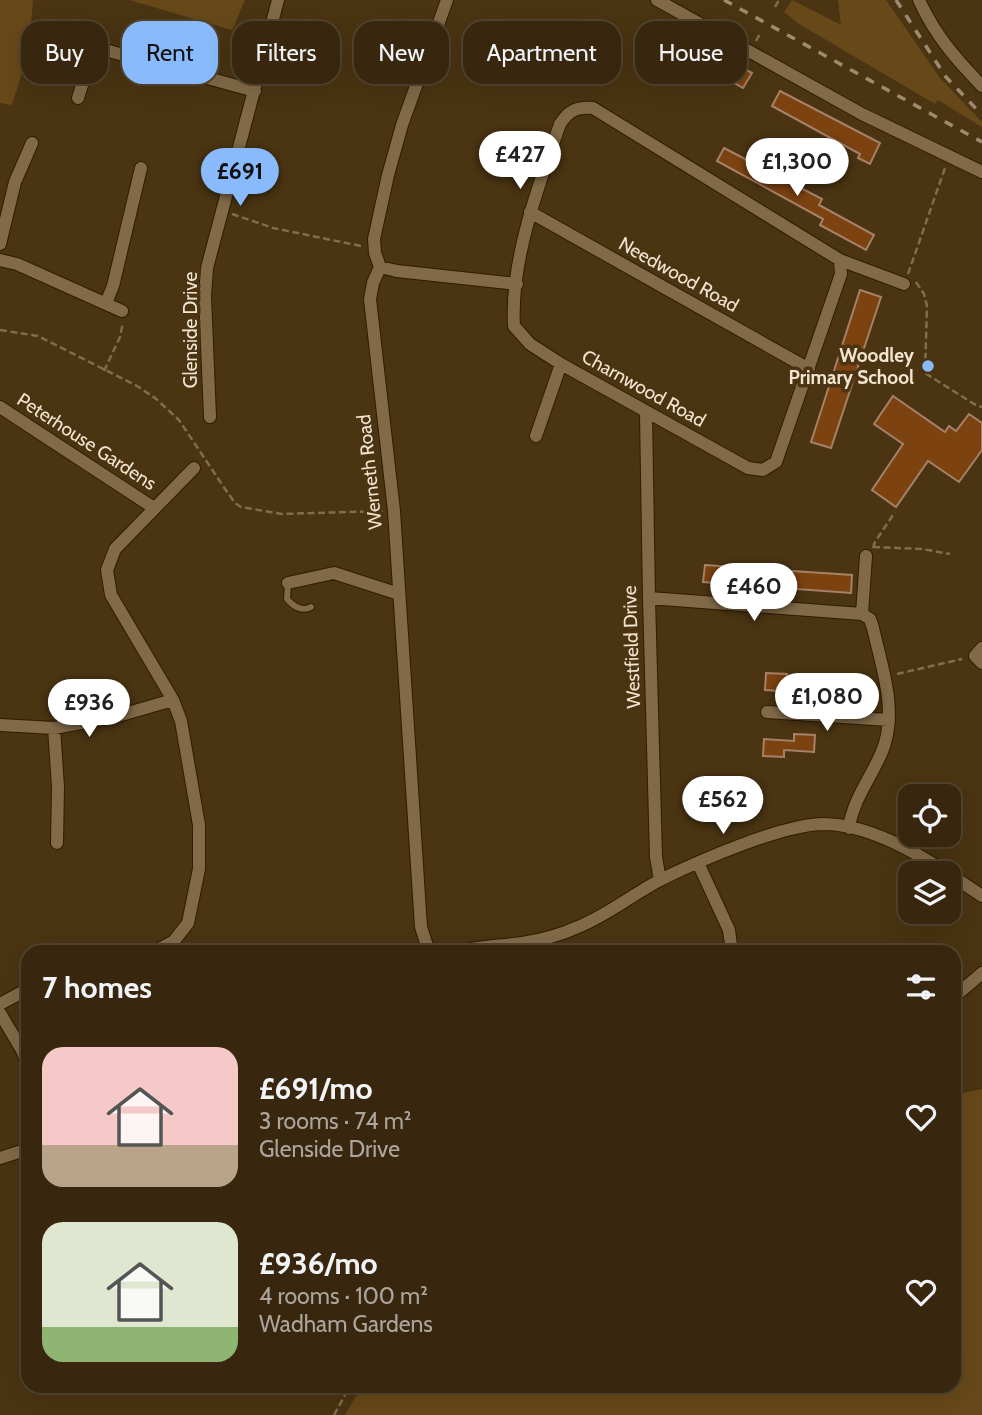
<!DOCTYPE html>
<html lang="en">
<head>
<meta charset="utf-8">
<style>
  body { margin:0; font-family:Cabin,sans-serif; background:#43331c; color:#f1f3f6; height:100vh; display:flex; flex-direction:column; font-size:26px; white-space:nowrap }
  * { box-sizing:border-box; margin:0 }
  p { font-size:23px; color:#aba59e }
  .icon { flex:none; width:38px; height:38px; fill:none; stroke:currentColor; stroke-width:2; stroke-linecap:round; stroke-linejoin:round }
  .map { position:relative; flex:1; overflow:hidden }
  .side { position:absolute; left:21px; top:945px; width:940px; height:448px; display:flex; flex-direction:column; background:#38270e; border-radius:21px; box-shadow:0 7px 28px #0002,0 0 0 2px #52442e }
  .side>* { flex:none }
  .banner { position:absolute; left:21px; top:21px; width:942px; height:63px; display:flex; gap:14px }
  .tools { position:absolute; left:898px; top:784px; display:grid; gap:14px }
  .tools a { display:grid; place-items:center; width:63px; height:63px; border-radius:14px; background:#38270e; box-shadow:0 7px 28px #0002,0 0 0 2px #52442e; font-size:35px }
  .price { position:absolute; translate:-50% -60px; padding:0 16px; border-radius:24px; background:#fff; color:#222; font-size:23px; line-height:46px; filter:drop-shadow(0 2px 4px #0008) }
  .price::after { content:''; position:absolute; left:50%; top:42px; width:21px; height:16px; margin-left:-10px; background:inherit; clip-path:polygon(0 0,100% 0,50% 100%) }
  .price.selected { background:#88bafc; color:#111 }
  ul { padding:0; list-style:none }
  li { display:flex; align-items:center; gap:21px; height:175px; padding:0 21px }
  li span { display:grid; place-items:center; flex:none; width:196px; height:140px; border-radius:21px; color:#555 }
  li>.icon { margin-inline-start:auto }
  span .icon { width:84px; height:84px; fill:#fffc; stroke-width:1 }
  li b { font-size:30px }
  h2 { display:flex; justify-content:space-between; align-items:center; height:84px; padding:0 21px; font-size:30px }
  .tag { padding:0 24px; border-radius:21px; background:#38270e; box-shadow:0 7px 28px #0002,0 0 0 2px #52442e; font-size:24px; line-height:63px }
  .tag.selected { background:#88bafc; color:#111 }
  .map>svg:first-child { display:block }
</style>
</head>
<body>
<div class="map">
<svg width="982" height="1415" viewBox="0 0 982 1415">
  <rect width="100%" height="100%" fill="#4a3412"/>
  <path fill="#674919" d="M0,0H33L29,50L12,105L0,103Z
    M129,0H245L232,30Z
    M792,0L841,25L838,0H886L940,78L982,122V127L938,100L935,104L799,24L784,12Z
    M982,1089V1415H345L362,1386H954V1095Z"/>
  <path fill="#7c4210" stroke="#a68169" stroke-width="2" d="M666,26L752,73L743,88L658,41Z
    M780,91L880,143L870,164L858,158L860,154L772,106Z
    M724,148L822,199L819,205L874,235L866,250L820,225L823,219L717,161Z
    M860,290L881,297L831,448L811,442Z
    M893,396L945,432L949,426L956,431L969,414L982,423V450L959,482L928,461L896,507L872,490L903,444L874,424Z
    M705,565L852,575L851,593L703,582Z
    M766,673L787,674V679L817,681L816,699L795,697V692L765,690Z
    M794,734L815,735L814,752L784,750V757L763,756L764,739L794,741Z"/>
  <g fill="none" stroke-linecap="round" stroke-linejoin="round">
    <defs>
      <path id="lane" d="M288,583L287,599C293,606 302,612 311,607"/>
      <path id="street" d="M657,0L862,114L982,172
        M919,0C935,35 955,58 982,86
        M78,98L94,47L255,91
        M530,212L809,369
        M0,244L15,182L32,143
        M0,260L17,264L122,311
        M840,260L841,274L776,462L763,470L748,468L561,364L530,344L514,326C510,261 539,184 560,124C569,110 577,107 593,108L840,260L904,284
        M380,267L397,271L517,284
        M106,303L113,286L141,168
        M0,407L154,508
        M646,413L649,598L656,857L660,880
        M210,417L205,296L207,268L278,0
        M536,436L561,364
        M288,583L334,573L399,594
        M649,598L862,614
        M982,648L975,656L982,663
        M767,712L889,720
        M0,725L54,728L114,717L173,700
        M54,728L58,787L57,843
        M849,828C853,800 870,779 881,754C899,714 882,668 873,628L870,619L862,614L866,556
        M698,863L729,930L732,952
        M154,952L174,941L188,923L199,869V825L181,721L173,700L111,595L107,570L115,549L194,468
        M429,952L421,927L394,511L370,299L373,283L380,267L375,253L374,239L388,175L402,125L447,0
        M459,952C479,946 501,946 522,943C542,940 560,935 578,927C608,915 633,894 662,879C701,860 781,825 823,824C878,824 938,866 982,896
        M954,997L982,973
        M0,1004L28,989
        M0,1013L23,1052L28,1067
        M0,1158L28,1149"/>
    </defs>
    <use href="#lane" stroke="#2d1d03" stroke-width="8"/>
    <use href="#street" stroke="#2d1d03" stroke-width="14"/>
    <path stroke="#806c4f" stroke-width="2.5" stroke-dasharray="7 3.5" stroke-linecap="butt" d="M775,7L779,0
      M756,41L761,32
      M232,214L273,228L361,246
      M908,274L945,168
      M916,282L924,294L927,306L925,373L974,404L982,407
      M0,330L38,336L137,386L155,398L179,420L223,486L235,503L241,507L282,514L383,511
      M104,371L120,337L123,322
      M873,547L922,549L950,554
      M873,548L875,542L895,512
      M897,674L962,659
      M334,1415L350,1386"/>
    <use href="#lane" stroke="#826a48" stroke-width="6"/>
    <use href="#street" stroke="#826a48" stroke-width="12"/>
    <path stroke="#9d8b70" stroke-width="3.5" stroke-dasharray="9 9" stroke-linecap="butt" d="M724,0L982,142
      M896,0L946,77L982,115"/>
  </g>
  <circle fill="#88bafc" stroke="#4a3412" stroke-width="2.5" cx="928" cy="366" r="7"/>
  <g text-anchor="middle" stroke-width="7" stroke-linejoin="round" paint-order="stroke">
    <g font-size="19" fill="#f2e4d1" stroke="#4a3412">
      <text transform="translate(679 274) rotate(29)" y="7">Needwood Road</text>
      <text transform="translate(190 330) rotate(-90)" y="7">Glenside Drive</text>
      <text transform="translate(644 388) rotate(29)" y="7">Charnwood Road</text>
      <text transform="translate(87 441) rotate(33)" y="7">Peterhouse Gardens</text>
      <text transform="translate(369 472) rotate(-96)" y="7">Werneth Road</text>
      <text transform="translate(631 647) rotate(-92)" y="7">Westfield Drive</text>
    </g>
    <g font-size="19" font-weight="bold" fill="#f2e4d1" stroke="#4a3412" text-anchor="end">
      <text x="914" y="362">Woodley<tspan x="914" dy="22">Primary School</tspan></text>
    </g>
  </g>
</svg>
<div class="tools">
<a><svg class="icon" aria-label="locate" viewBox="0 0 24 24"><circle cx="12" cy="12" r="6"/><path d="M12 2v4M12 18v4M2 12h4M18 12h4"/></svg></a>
<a><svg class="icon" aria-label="layers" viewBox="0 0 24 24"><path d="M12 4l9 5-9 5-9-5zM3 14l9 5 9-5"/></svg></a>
</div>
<b class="price" style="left:520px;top:191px">£427</b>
<b class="price" style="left:797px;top:198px">£1,300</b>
<b class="price selected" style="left:240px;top:208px">£691</b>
<b class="price" style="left:754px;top:623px">£460</b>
<b class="price" style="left:827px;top:733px">£1,080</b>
<b class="price" style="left:89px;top:739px">£936</b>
<b class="price" style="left:723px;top:836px">£562</b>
<div class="banner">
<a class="tag">Buy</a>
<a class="tag selected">Rent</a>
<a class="tag">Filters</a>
<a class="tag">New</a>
<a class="tag">Apartment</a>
<a class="tag">House</a>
</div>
<section class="side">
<h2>7 homes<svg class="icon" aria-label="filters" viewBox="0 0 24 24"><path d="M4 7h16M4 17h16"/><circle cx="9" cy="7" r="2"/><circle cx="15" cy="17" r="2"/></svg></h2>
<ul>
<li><span style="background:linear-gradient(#f6c9c9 70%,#b9a48a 0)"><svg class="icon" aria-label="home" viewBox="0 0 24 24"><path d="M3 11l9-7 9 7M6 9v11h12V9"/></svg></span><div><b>£691/mo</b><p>3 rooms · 74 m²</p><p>Glenside Drive</p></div><svg class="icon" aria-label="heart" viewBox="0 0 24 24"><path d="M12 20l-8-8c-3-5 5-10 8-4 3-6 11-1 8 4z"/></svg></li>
<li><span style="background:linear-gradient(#dfe7d0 75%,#8fb573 0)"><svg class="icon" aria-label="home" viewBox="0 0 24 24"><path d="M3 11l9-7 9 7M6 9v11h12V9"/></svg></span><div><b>£936/mo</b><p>4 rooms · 100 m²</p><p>Wadham Gardens</p></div><svg class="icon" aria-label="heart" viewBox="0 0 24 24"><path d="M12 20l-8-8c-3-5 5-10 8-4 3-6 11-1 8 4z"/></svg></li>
</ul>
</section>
</div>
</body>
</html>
